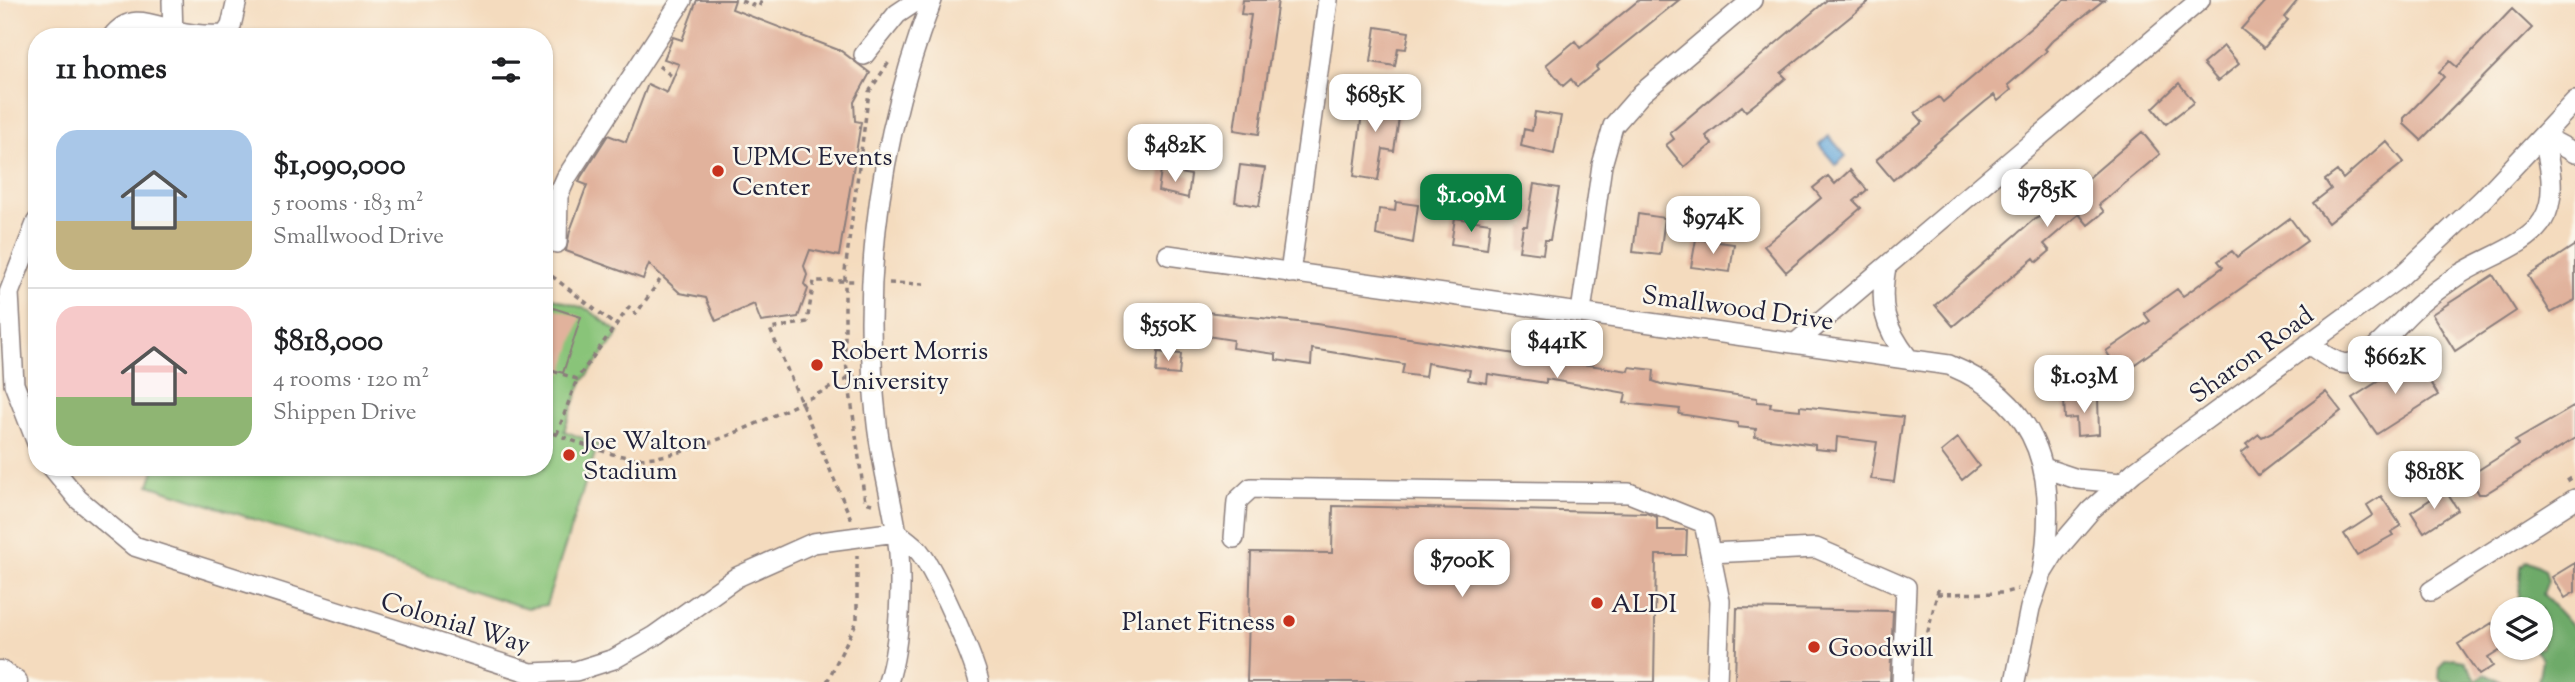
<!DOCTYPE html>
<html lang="en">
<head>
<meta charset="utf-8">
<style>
  body { margin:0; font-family:"Sorts Mill Goudy",serif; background:#f2f2f2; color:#202124; height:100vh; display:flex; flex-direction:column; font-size:26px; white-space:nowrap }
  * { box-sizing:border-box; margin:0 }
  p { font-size:23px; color:#757577 }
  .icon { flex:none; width:38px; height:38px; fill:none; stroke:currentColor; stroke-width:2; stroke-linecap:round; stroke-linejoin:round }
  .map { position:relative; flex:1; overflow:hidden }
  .details { position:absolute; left:28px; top:28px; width:525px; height:448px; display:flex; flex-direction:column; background:#fff; border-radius:28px; box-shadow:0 2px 5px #0004 }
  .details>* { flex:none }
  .fabs { position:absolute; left:2490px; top:597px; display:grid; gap:14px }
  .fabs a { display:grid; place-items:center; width:63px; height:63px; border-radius:50%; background:#fff; box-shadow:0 2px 5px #0004; font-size:35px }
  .price { position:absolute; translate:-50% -60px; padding:0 16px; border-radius:14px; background:#fff; color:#222; font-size:23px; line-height:46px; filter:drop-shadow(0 2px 4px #0008) }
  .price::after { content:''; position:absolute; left:50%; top:42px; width:21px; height:16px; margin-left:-10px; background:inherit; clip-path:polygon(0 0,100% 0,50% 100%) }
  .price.active { background:#0b8043; color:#fff }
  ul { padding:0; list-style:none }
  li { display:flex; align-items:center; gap:21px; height:175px; padding:0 28px }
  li+li { border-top:2px solid #e0e0e0 }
  li span { display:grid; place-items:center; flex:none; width:196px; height:140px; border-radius:21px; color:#555 }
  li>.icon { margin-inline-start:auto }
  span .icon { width:84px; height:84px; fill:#fffc; stroke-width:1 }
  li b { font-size:30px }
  h2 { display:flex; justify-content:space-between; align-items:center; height:84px; padding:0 28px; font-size:30px }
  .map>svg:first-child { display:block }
</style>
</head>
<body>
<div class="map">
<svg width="2575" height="682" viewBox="0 0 2575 682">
  <rect width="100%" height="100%" fill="#fbf7ec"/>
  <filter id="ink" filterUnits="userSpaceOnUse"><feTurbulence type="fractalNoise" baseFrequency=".0143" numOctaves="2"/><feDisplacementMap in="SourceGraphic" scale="14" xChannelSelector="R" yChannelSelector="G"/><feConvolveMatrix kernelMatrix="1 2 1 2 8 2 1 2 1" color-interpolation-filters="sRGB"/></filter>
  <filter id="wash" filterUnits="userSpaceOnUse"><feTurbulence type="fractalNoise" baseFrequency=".00686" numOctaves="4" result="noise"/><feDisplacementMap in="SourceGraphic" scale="28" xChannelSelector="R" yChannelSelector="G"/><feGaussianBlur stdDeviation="1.57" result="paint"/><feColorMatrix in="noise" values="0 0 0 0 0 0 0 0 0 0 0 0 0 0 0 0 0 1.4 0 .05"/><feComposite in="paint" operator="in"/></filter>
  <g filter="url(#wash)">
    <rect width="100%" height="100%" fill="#f4dbbe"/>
    <path fill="#89c479" stroke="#56735a" stroke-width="2" d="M544,295L589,310L619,333L581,384L564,431L598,444L546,605L528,608L517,605L149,485L155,467H544Z"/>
    <path fill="#6eaa69" stroke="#486652" stroke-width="2" d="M2527,560L2545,569L2548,581L2543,594L2575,630V682H2538L2542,659L2533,648H2541V609H2514L2519,595L2521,566Z
      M2454,658L2464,660L2477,680L2485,674L2501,682H2443L2439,678L2440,667L2445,660Z"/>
    <path fill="#65a7d9" stroke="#44648a" stroke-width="2" d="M1829,136L1846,156L1836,165L1819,145Z"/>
    <g id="blocks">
      <path fill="#e1b29c" d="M697,0H735L732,9L841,51L870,73L854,102L855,121L861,122L839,256L810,250L804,266L807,275L804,284L808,289L798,317L761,322L754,304L716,321L706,298L680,293L649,264L643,279L566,251L570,231L587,185L579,182L581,177L608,135L626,142L648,84L667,93L679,64L664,59L673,37L682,40Z
        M1243,0H1278L1259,134L1234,130L1251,15L1241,14Z
        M1639,0H1679L1596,67L1598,70L1577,87L1571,79L1563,86L1546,65L1575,41L1580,48Z
        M1827,0H1871L1781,73L1786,78L1770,92L1746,111L1742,106L1706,136L1712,144L1684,167L1666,145L1674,139L1670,133Z
        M2064,0H2104L2053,40L2045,49L2047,51L2008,85L2011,90L1998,101L1994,95L1985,102L1893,180L1876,160L1923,122L1915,113L1939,97L1943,102Z
        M2267,0H2298L2284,17L2288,20L2264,48L2241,29Z
        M2512,9L2532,28L2421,140L2404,124V118L2444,77L2439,72L2450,61L2457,67Z
        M1376,27L1409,32L1406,49L1398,48L1395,66L1371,62Z
        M2224,46L2239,64L2218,81L2203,64Z
        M2179,83L2194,102L2166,124L2153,108Z
        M1365,89L1390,93L1388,110L1400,112L1394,151L1383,149L1378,180L1354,176Z
        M1535,112L1561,116L1554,154L1521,146L1524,129L1532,131Z
        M2142,132L2160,154L2099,205L2104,212L2088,225L2079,214L2044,244L2050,251L2037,262L2034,258L1953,326L1935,305L2033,220L2049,212Z
        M2386,141L2404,162L2328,223L2313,203L2331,189L2325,180L2337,171L2343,179Z
        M1240,165L1265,168L1259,206L1235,202Z
        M1161,170L1191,175L1188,198L1158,191Z
        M1850,170L1867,190L1854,201L1861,208L1786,272L1764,246L1821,198L1813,188L1828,176L1835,184Z
        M1534,184L1559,188L1550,240H1545L1543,254L1519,251L1523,226H1527Z
        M1396,202L1418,205L1413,243L1376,235L1379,209L1395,211Z
        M1638,214L1665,218L1660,255L1633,252Z
        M1455,218L1490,223L1487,249L1451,244Z
        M2290,218L2307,241L2121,374L2106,351L2150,321L2144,313L2177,289L2183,296L2189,292L2223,267L2218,261L2232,251L2237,257Z
        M1696,239L1734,244L1730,272L1691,267Z
        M2575,245V300L2551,313L2528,276Z
        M2493,275L2516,311L2455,351L2432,314Z
        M544,305L581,317L563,373L544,367Z
        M1178,309L1316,324L1628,371L1629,367L1654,370L1653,381L1661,384L1757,398V402L1771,403L1770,407L1800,410V406L1903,417L1894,482L1871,479L1877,442L1837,437L1836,451L1815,449V445L1755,437L1756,429L1738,427V423L1679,414L1680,409L1624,403L1626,393L1546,379V383L1488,374L1487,383L1468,380L1470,370L1427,363L1425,377L1402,374L1404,364L1312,349L1311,365L1276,360V354L1232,348L1233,340L1175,331Z
        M1158,352L1181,354L1179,375L1156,373Z
        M2415,358L2438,395L2377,434L2352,398Z
        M2326,392L2341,411L2258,475L2241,453L2249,447L2246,444L2259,434L2262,437L2272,432Z
        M2098,397L2099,434L2077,436L2076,418L2065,419L2064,399Z
        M2575,406V438L2485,494H2479L2469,476L2518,445L2515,441Z
        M1958,438L1979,466L1962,480L1941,452Z
        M2445,490L2458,510L2424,532L2411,512Z
        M2381,496L2401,526L2391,532L2393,535L2357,555L2344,534L2373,515L2367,505Z
        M1333,506L1646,513L1657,517V530H1687L1686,555H1656L1654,682H1247L1251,552L1332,553Z
        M2575,563V592L2565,598L2552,577Z
        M1737,608L1893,611L1890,682H1735Z
        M2492,623L2504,648L2488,658L2493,666L2479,675L2458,644Z"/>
    </g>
  </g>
  <g filter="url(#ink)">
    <use href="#blocks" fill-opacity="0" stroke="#8b7e7c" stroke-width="2"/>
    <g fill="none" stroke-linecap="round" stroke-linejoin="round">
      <defs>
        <path id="minor" d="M172,0L173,37
          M112,37C131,12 152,25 176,31C192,35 209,36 225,35L231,26L237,0
          M864,55L897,14L918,0
          M2543,136L2575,153
          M37,221L9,293L14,384L37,443
          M557,243L558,196L566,178L682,0
          M1168,255L1949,365C2044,404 2058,480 2042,573
          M1886,267C1879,305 1884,327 1908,358
          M1290,273L1328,0
          M1581,312L1602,165L1613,126L1642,93L1752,0
          M1797,342L2200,0
          M2308,344C2320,351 2337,367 2351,363C2372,356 2396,326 2412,311C2425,298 2440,288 2454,278C2480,259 2527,247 2543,220C2558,196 2549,160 2543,136
          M52,467L78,499L134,546L531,673L576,671L614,659L654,636L737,577L813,543L896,532C903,537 911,543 917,549C934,566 973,657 979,682
          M2044,468L2077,479L2121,483
          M1234,538L1237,501L1251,488L1629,493L1704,523L1720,601L1717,682
          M1710,553L1816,548L1906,587L1902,682
          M2431,591L2575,499
          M888,682C901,643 903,569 896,528C890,493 881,459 877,424C860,279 880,136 932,0
          M2015,682L2030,608L2042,573L2055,552L2091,510L2134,472L2400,277L2483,199L2575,101"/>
        <path id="major" d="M0,673L15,682"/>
      </defs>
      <use href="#minor" stroke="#8b7e7c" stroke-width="22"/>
      <use href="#major" stroke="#8b7e7c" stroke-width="27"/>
      <path stroke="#8b7e7c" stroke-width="3.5" stroke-dasharray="5 5" stroke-linecap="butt" d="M741,1L759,7L762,0
        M659,66L673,77
        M544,270L615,325
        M889,283L926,284
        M544,368L577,379L629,307L636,314L662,277
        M544,430C574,440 610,458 642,458C701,457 801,402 855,375
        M557,434L577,379
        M2567,481L2575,476
        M872,504L865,502L845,355V271L869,92L891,59
        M851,519L770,329L807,322L814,281H856
        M1937,594L2003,593L2018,589
        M1923,652L1939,586
        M827,682L857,621V555"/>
      <use href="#minor" stroke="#fff" stroke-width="19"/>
      <use href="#major" stroke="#fff" stroke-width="24"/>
    </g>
  </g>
  <g fill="#c8321e" stroke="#fbf7ec" stroke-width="2.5">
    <circle cx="718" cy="171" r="7"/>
    <circle cx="817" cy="365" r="7"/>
    <circle cx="569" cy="455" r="7"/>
    <circle cx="1597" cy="603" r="7"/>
    <circle cx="1289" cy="621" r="7"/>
    <circle cx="1814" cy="647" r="7"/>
  </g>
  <g text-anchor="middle" stroke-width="5" stroke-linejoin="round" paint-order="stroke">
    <g font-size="26" fill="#22223b" stroke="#fbf7ec" text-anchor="start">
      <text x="732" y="165">UPMC Events<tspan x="732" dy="30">Center</tspan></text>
      <text x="831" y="359">Robert Morris<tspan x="831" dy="30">University</tspan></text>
      <text x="583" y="449">Joe Walton<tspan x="583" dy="30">Stadium</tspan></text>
      <text x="1611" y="612">ALDI</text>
      <text x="1275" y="630" text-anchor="end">Planet Fitness</text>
      <text x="1828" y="656">Goodwill</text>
    </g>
    <g font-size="26" fill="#22223b" stroke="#fbf7ec">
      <text transform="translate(1738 307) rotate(8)" y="9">Smallwood Drive</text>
      <text transform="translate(2251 354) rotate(-36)" y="9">Sharon Road</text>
      <text transform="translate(456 622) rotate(17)" y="9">Colonial Way</text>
    </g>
  </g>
</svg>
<div class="fabs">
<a><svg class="icon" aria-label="layers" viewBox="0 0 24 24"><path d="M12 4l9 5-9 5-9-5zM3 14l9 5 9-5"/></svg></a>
</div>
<b class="price" style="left:1375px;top:134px">$685K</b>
<b class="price" style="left:1175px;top:184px">$482K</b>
<b class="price" style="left:2047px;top:229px">$785K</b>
<b class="price active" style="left:1471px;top:234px">$1.09M</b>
<b class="price" style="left:1713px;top:256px">$974K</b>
<b class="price" style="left:1168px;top:363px">$550K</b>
<b class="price" style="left:1557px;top:380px">$441K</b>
<b class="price" style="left:2395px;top:396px">$662K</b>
<b class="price" style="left:2084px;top:415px">$1.03M</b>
<b class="price" style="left:2434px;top:511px">$818K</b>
<b class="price" style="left:1462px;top:599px">$700K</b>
<section class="details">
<h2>11 homes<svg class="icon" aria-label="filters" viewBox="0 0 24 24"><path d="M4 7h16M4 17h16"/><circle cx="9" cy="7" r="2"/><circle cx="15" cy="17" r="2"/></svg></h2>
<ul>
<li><span style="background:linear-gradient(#a9c7e8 65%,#c2b280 0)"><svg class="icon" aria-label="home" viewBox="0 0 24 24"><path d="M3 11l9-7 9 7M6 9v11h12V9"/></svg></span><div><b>$1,090,000</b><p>5 rooms · 183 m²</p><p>Smallwood Drive</p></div></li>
<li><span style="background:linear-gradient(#f6c9c9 65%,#8fb573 0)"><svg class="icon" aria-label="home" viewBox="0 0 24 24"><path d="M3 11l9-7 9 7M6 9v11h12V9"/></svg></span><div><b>$818,000</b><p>4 rooms · 120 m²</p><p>Shippen Drive</p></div></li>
</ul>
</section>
</div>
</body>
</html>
